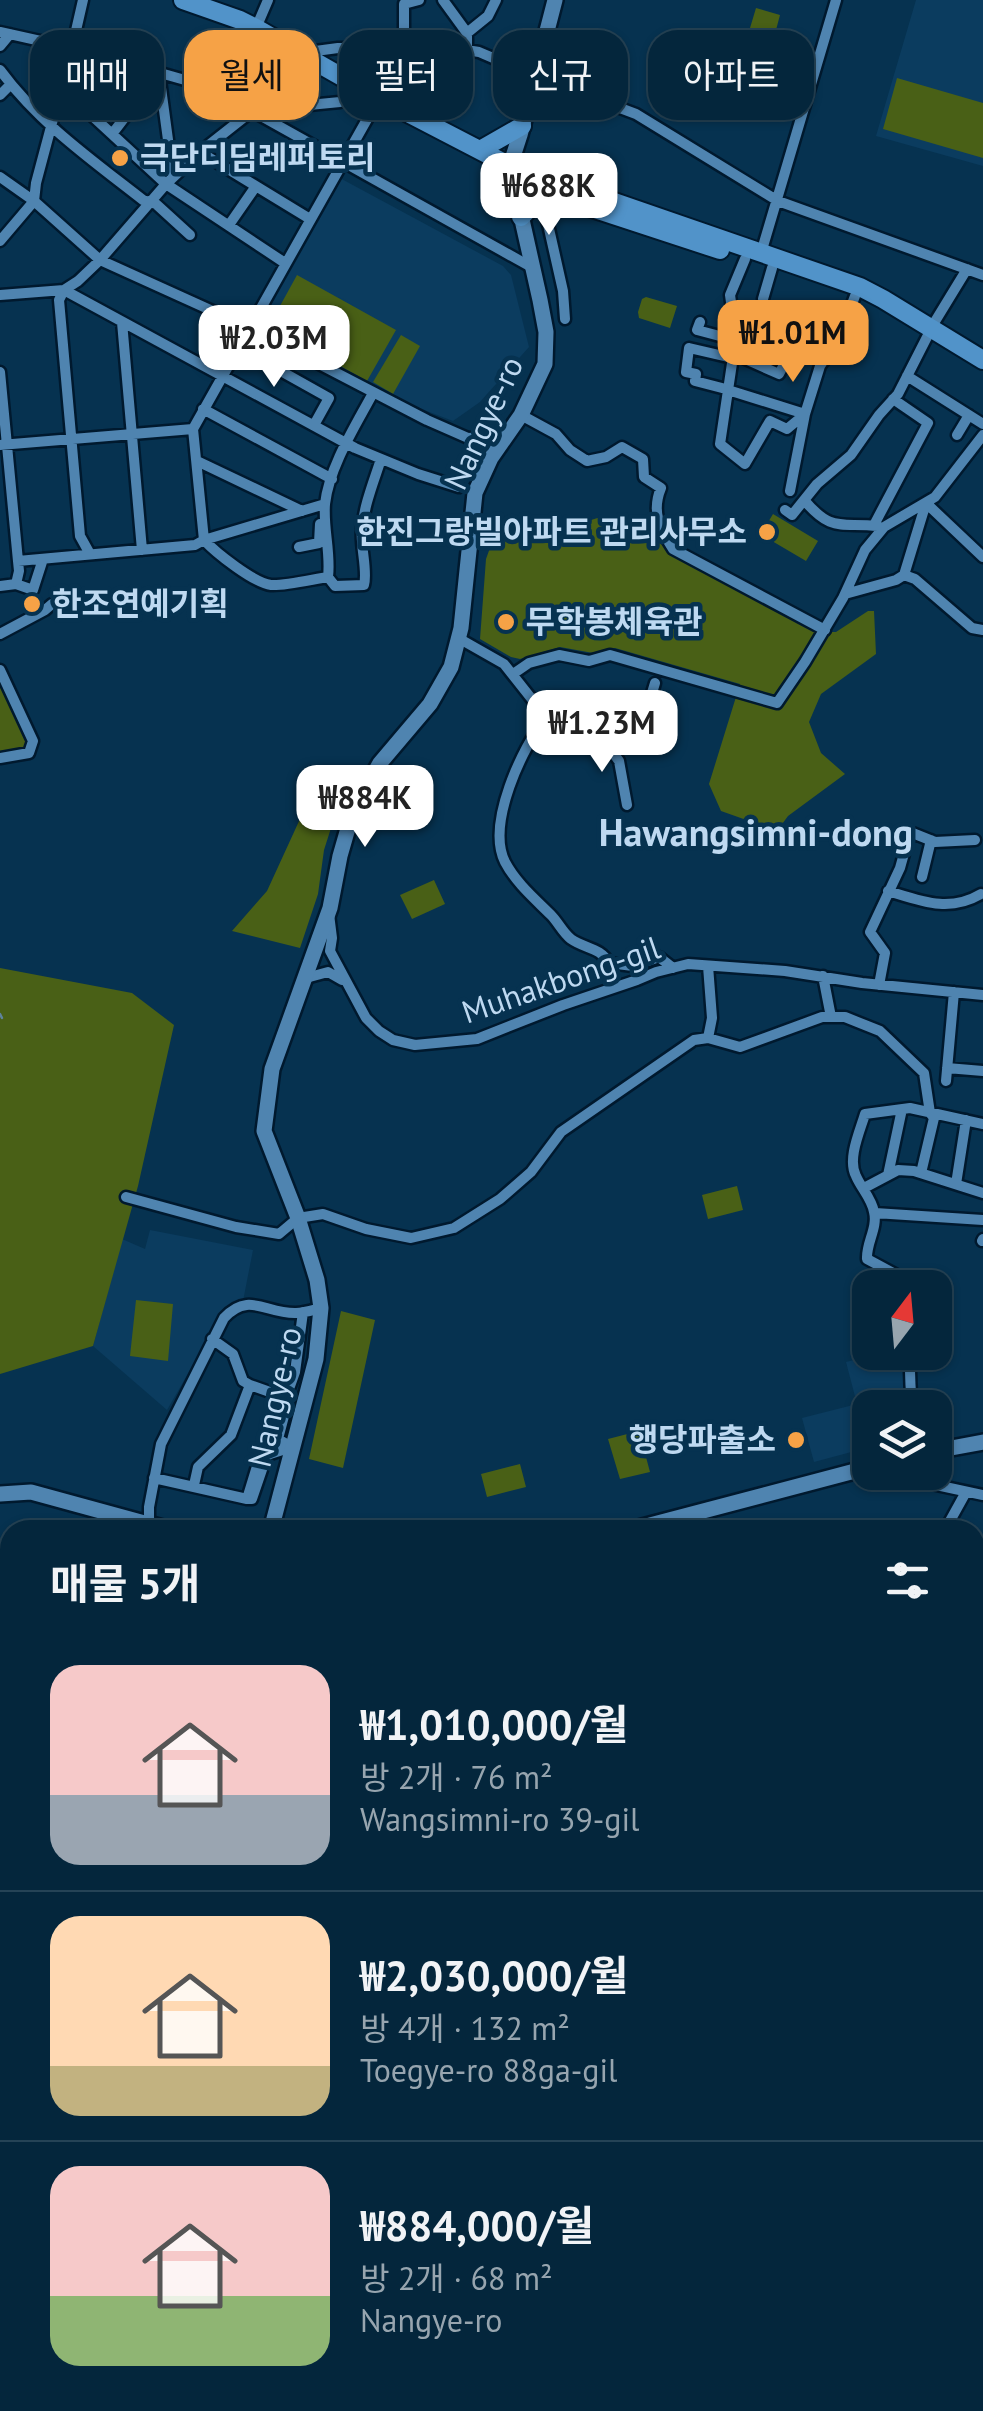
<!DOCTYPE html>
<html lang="ko">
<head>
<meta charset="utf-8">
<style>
  body { margin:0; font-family:"PT Sans","Noto Sans KR",sans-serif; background:#0d2e43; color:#f1f3f6; height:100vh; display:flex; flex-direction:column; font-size:38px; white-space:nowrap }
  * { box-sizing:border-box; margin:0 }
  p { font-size:32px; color:#97a5af }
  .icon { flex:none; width:55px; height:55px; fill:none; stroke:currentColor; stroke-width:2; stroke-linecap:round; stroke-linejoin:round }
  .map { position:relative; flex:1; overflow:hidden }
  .details { position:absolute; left:0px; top:1520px; width:985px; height:892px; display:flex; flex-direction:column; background:#04263c; border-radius:30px 30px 0 0; box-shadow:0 2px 8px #0004,0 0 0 2px #254356 }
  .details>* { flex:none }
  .guide { position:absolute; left:30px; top:30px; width:925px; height:90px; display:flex; gap:20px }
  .needle { width:65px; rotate:16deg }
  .controls { position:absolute; left:852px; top:1270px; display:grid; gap:20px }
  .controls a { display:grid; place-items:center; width:100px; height:100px; border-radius:20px; background:#04263c; box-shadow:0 2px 8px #0004,0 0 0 2px #254356; font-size:50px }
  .price { position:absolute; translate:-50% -85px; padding:0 22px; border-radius:20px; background:#fff; color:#222; font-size:32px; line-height:65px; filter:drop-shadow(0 2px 5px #0008) }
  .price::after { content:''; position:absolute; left:50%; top:60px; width:30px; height:22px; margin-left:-15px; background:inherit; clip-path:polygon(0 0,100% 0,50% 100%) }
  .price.on { background:#f6a246; color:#111 }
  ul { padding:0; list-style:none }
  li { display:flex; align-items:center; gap:30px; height:250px; padding:0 50px }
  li+li { border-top:2px solid #254356 }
  li span { display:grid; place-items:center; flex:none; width:280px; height:200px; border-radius:30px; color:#555 }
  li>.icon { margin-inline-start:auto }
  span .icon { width:120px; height:120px; fill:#fffc; stroke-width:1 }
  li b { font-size:42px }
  h2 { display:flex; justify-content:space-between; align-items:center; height:120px; padding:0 50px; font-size:42px }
  .chip { padding:0 35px; border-radius:30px; background:#04263c; box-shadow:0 2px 8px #0004,0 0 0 2px #254356; font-size:35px; line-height:90px }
  .chip.on { background:#f6a246; color:#111 }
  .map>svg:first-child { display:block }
</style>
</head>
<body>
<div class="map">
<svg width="983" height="2411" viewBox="0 0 983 2411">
  <rect width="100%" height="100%" fill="#063250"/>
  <path fill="#0b3c5f" d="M916,0H983V166L876,136Z
    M338,177L503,266L511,275L529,347L480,402L453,421L393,398L255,325Z
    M150,1230L253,1250L243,1301L232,1303L224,1311L167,1410L93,1346L122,1239L145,1249Z
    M882,1353H905L907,1369L904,1390L907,1407L870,1408V1447L814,1462L802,1418L857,1404L846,1362Z
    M10,1777V1871L0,1863V1808Z"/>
  <path fill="#496016" d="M756,8L780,15L772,45L747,38Z
    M897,78L983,103V158L883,129Z
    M297,275L396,330L367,381L269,326Z
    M646,297L677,306L670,328L639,318L638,312L642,299Z
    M401,335L420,346L393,394L373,382Z
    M773,514L818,541L806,561L772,541L777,531L767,524Z
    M604,516L621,527L651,521L667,552L816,632H836L868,611H874L876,654L821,694L809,722L821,753L845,774L788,816L777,831L721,811L709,784L740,684L615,648L593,653L560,647L520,659L511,657L480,639L486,559L500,520L510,537L552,536L578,524Z
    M2,683L29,739L23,750L0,753V684Z
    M312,814L328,820L331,828L324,850L318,894L300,948L232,931L267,891L300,819Z
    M434,880L445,904L412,919L400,895Z
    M0,968L132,993L174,1025L138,1186L93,1346L0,1374Z
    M737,1186L743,1210L708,1219L702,1195Z
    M136,1300L173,1304L168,1361L130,1356Z
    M341,1311L375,1320L343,1468L309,1459Z
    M639,1431L650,1472L620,1479L608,1439Z
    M520,1464L526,1487L487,1497L481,1474Z"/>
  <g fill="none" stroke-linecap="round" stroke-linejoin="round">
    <defs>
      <path id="street" d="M443,0L467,33V49
        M256,28L268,0
        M0,32L72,48L192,82L252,111L533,268
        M467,33L488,16L496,0
        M0,46L10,34
        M404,48V4L419,0
        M0,70C39,123 92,160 143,200L156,204L190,235
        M159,73L173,177
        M61,87L166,184L285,263
        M0,95L11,84
        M263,117L309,105L340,102L365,91
        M112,134L159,73
        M200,152L310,219
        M0,177L34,201L100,260L248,327L427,420L468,438L505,436
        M538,202L545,211L563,291L565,319
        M229,225L256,186
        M0,241L34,201L36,183L72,48L83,0
        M761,253L836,0
        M772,268L763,299L767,316L824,361
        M0,295L64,290L78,281L100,260L166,184L200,152L252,111L278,56L338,48L460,49L479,52L535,76L636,114L778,201L983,275
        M732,304L738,323L720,444L745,464L770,421L787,429L805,414
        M732,309L730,295L745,259
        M122,322L142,550
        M700,322L697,330L731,339
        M931,328L967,269
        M238,347L329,398L314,425
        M734,354L779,374L797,340
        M0,372L18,561
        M907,376L983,424
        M722,388L695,381L696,374L686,372L689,348L728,357
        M728,390L805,414
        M203,409L332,479
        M521,415L556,434L570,450L587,461L606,457L622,447L643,459L644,477L661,488C651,512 660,529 673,549L825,630
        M957,435L969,415
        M0,445L193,429
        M197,461L302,511
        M790,491L805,414L820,366L840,336L855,296
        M804,500C832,533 840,522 878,526
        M785,510L792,515L817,484L851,455L879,415L898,394L927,337
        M874,525L928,423L893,399
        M299,547L319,543L320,524
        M90,554L80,536L59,300L64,290L355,448L418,474L459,487
        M904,575L926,503L983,557
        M904,575L915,579L972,628L983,630
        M328,577C314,579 285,586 271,585C254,583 216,553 204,540L193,429L379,98
        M328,577C331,553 323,528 325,504C329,467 356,425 373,393
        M328,577L335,586L364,585C368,571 360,546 362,529C364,505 374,481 381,459
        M16,584L19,571L18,561L195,545L204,540L325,504
        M0,586L16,584L33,590L43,559
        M845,594L896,580L904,575
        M0,634L45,610L52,604
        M460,639L504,664L546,717
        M0,670L33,741L29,753L0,758
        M513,674L529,663L559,655L589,661L610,655L777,703L805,662L843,598L865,550L884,527L935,497L983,435
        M546,717C522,748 486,824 505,862C516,883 535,899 551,915C558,922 563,933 571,939C585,949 600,947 609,963L633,966L659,957L673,968
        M546,717L600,735L630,729L646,713L655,683
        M600,735L619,761L627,805
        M922,877L931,840
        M888,891C921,901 949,913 981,894
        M329,914L332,938L330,951L366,1018L379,1031L393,1040L415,1045L477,1039L563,1005L637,980L656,972L688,964L785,971L862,983L983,995
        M306,978L328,972L342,980
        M879,985L885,953L870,932L900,868L910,832L935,842L975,840
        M831,1017H845L880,1031L924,1073L930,1113L934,1118L921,1173
        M708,1038L712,1018L708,966
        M947,1068L983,1071
        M946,1081L954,992
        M888,1175L902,1109
        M956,1184L966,1120
        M864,1188L898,1170L914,1171L983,1193
        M126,1197L236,1227L279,1234L298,1218L323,1214L366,1229L411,1238L454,1228L500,1199L531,1172L561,1132L694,1040L708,1038L740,1047L822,1017H831L823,976
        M875,1213L983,1220
        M982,1241L983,1239
        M915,1288L908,1281L867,1259C866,1243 878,1228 874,1212C872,1199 861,1188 856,1176C847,1159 860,1131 865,1114L910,1108L983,1124
        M212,1339L233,1354L243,1381L250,1385
        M909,1352C911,1371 909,1389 913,1408
        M250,1385L284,1397
        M289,1397L278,1439L292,1447
        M892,1472L899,1477L983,1495
        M154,1478L247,1499
        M194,1485L198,1467L231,1435L250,1385
        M247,1499L269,1427L290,1386L295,1372L303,1312
        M248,1499H252L267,1455L292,1447
        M149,1525V1507L161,1444L224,1318C249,1291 266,1314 296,1313C304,1313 313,1310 321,1308
        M945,1530L966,1492
        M975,1598L980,1609L975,1631
        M975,1648L983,1652
        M975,1844L983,1842
        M975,1976L983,1969
        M0,2023L8,2013L10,2000
        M0,2284L10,2295
        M0,2353L10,2364
        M554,2402L557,2411
        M0,2404L8,2400L10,2394
        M76,2411L78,2402
        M228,2411V2402
        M271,2411L289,2402
        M564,2411L568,2402
        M645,2411L649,2402"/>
      <path id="secondary" d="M935,1451L983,1442
        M0,1494L31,1492L170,1530
        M271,1530L316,1359L321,1308L317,1280L298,1218L264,1131L272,1069L330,908L340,856L353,811L380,763L430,704L451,667L461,628L475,493L491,458L521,415L545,364L546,332L540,300L510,166L520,135L555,0
        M631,1530L870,1467
        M0,1884L10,1891
        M975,2340L983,2329
        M168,2411L169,2402
        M922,2411L929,2402"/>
      <path id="primary" d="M183,0L240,20L256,28L379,98L510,166L860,287L883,299L983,360
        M480,150L522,126
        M517,173L534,189L720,250
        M521,217L535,203L556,198"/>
    </defs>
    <use href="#street" stroke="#00192e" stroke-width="15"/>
    <use href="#secondary" stroke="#00192e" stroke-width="20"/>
    <use href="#primary" stroke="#00192e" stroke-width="22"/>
    <use href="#street" stroke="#4f84b0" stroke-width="10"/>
    <use href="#secondary" stroke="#4f84b0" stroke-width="15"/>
    <use href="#primary" stroke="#5193c9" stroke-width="18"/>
    <path stroke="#5f839e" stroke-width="2.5" d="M0,1014L2,1018"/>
  </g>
  <g fill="#f6a246" stroke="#063250" stroke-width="4">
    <circle cx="120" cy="158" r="10"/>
    <circle cx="767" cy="532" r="10"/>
    <circle cx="32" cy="604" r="10"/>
    <circle cx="506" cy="622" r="10"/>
    <circle cx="796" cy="1440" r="10"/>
  </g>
  <g text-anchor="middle" stroke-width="9" stroke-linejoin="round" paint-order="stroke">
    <g font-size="32" font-weight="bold" fill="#bed9f1" stroke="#063250" text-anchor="start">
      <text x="140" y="169">극단디딤레퍼토리</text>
      <text x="747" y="543" text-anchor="end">한진그랑빌아파트 관리사무소</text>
      <text x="52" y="615">한조연예기획</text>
      <text x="526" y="633">무학봉체육관</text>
      <text x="776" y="1451" text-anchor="end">행당파출소</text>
    </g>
    <g font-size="32" fill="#bed9f1" stroke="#063250">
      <text transform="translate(484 423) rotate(-65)" y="11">Nangye-ro</text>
      <text transform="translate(561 980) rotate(-19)" y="11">Muhakbong-gil</text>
      <text transform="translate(275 1397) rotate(-77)" y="11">Nangye-ro</text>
    </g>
    <g font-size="38" font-weight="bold" fill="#bed9f1" stroke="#063250">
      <text x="756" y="846">Hawangsimni-dong</text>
    </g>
  </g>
</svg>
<div class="controls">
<a><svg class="needle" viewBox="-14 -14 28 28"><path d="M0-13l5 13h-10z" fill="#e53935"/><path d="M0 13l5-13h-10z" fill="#97a5af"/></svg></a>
<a><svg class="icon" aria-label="layers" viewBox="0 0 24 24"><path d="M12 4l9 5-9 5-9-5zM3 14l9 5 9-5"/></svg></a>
</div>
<b class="price" style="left:549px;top:238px">₩688K</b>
<b class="price on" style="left:793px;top:385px">₩1.01M</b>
<b class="price" style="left:274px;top:390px">₩2.03M</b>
<b class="price" style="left:602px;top:775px">₩1.23M</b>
<b class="price" style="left:365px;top:850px">₩884K</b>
<div class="guide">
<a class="chip">매매</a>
<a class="chip on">월세</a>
<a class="chip">필터</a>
<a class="chip">신규</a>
<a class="chip">아파트</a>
</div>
<section class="details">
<h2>매물 5개<svg class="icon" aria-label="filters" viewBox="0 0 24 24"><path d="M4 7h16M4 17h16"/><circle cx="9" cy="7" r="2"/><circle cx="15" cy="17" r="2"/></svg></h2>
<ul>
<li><span style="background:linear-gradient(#f6c9c9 65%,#9aa5b1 0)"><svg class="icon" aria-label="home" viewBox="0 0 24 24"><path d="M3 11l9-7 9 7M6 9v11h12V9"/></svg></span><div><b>₩1,010,000/월</b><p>방 2개 · 76 m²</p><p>Wangsimni-ro 39-gil</p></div></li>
<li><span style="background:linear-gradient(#ffd9b3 75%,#c2b280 0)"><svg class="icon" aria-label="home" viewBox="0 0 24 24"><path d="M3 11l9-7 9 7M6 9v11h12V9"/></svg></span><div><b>₩2,030,000/월</b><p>방 4개 · 132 m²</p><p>Toegye-ro 88ga-gil</p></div></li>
<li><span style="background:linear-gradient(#f6c9c9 65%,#8fb573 0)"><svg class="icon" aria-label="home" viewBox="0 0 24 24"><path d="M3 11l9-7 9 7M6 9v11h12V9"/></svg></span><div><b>₩884,000/월</b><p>방 2개 · 68 m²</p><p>Nangye-ro</p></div></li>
</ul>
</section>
</div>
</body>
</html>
